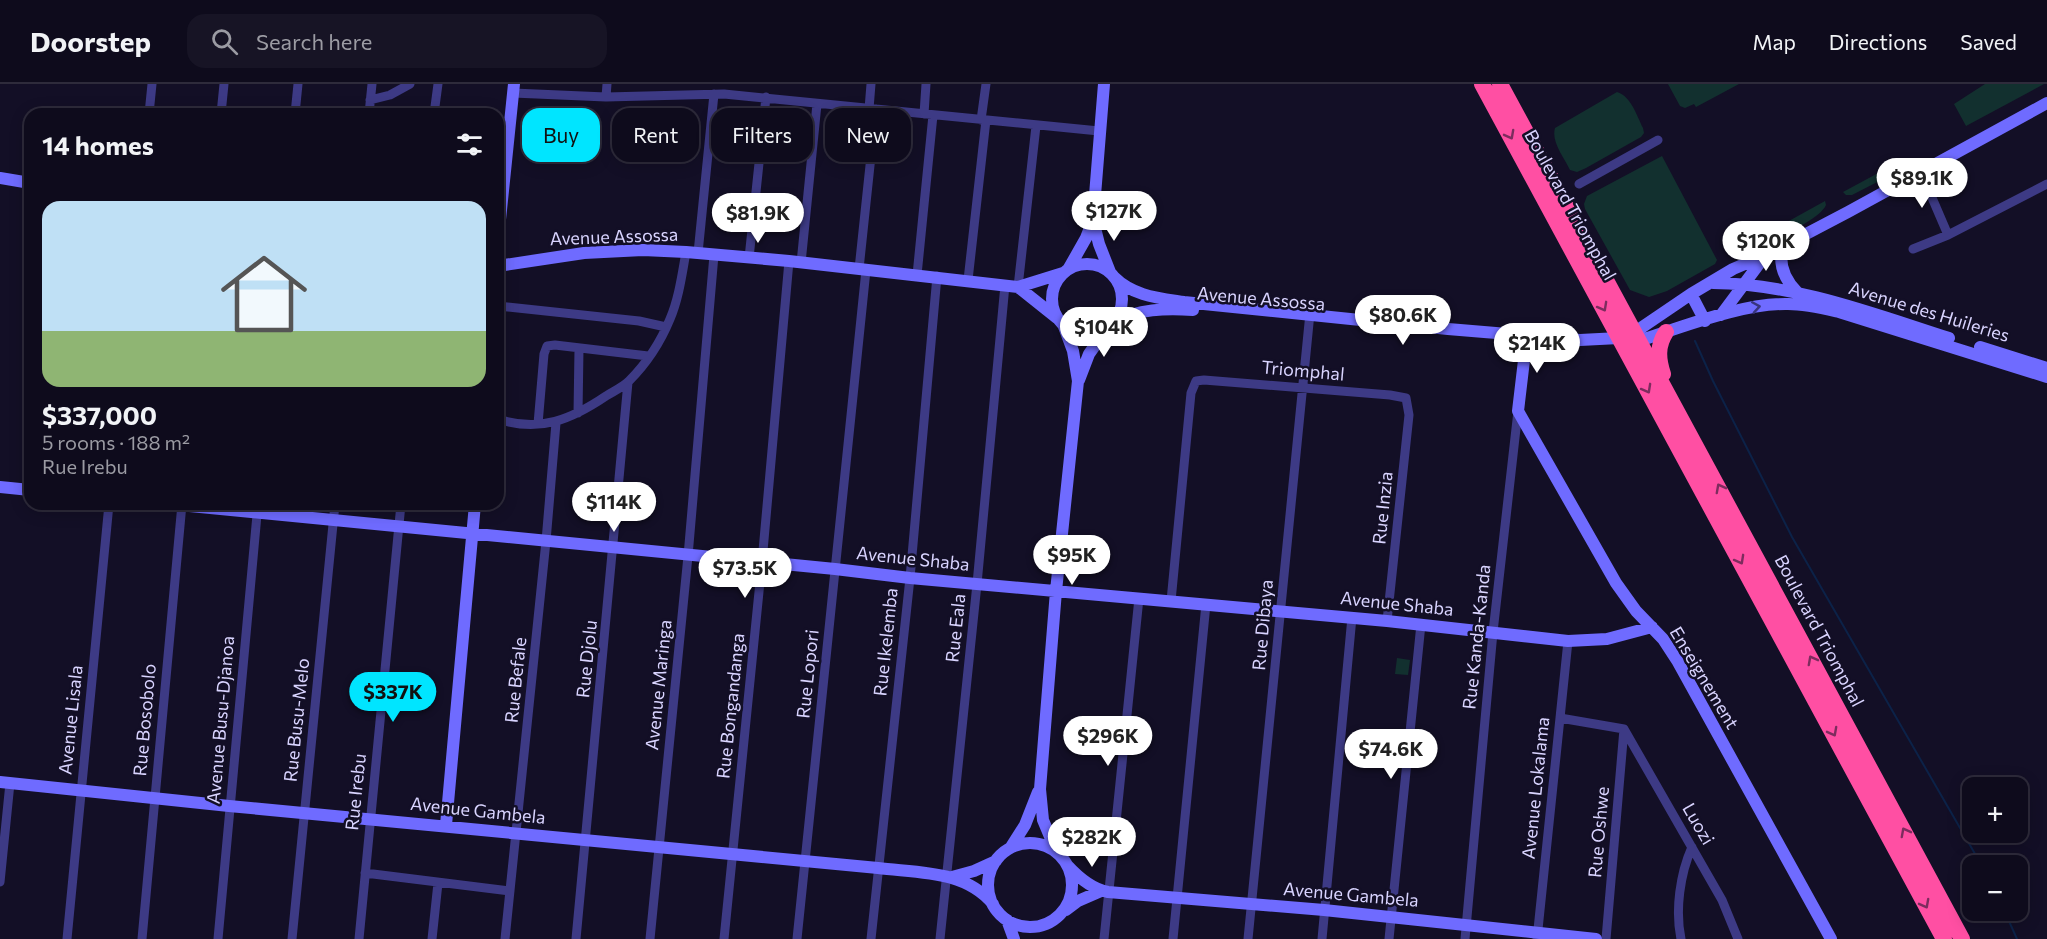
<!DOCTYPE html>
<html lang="en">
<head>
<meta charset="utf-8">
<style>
  body { margin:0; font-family:Commissioner,sans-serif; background:#171425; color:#f1f3f6; height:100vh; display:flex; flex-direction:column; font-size:22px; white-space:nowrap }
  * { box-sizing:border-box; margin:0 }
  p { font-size:20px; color:#9b9ba3 }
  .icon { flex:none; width:33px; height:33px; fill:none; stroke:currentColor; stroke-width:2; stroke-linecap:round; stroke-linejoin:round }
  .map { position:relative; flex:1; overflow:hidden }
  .sheet { position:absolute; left:24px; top:24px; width:480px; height:402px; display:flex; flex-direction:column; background:#0e0b1c; border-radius:18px; box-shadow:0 3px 15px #0003,0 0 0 2px #2e2b3b }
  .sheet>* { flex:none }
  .guide { position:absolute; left:522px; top:24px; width:570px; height:54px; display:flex; gap:12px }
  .buttons { position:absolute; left:1962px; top:693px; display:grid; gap:12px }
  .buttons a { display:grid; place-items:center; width:66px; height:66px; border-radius:12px; background:#0e0b1c; box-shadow:0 3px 15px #0003,0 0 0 2px #2e2b3b; font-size:30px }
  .price { position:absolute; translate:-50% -51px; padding:0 14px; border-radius:21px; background:#fff; color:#222; font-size:20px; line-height:39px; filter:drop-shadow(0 2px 3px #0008) }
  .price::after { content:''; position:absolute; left:50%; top:36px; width:18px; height:14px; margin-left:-9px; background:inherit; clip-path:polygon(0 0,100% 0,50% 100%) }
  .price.current { background:#00e5ff; color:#111 }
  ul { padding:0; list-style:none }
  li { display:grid; align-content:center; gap:12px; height:318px; padding:0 18px }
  li span { display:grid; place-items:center; height:186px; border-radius:18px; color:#555 }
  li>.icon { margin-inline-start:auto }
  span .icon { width:108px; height:108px; fill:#fffc; stroke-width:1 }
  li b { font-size:26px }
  h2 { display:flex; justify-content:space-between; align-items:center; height:72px; padding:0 18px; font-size:26px }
  .pill { padding:0 21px; border-radius:18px; background:#0e0b1c; box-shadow:0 3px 15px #0003,0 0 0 2px #2e2b3b; font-size:21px; line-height:54px }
  .pill.current { background:#00e5ff; color:#111 }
  header { display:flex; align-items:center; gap:36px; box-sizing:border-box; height:84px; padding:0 30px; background:#0e0b1c; border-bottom:2px solid #2e2b3b }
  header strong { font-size:28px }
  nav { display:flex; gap:33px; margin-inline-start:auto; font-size:21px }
  .search { width:420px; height:54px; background:#171425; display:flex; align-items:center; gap:15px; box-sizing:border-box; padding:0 21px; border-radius:18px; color:#9b9ba3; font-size:22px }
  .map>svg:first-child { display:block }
</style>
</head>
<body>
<header>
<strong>Doorstep</strong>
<div class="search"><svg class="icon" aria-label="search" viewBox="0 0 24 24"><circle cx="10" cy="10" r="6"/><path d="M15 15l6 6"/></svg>Search here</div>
<nav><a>Map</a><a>Directions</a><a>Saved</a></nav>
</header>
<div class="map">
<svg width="2047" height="855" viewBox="0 0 2047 855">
  <rect width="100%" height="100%" fill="#130f26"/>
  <path fill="#12302f" d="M1668,0H1739L1696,23L1694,20L1685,24L1680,22Z
    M1985,0H2044L1966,42L1954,20Z
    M1617,8C1631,12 1637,32 1643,44L1644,49L1641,53L1586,84L1577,88L1570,86C1564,73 1551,58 1555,44Z
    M1662,72L1717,176L1715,180L1667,207L1649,213L1630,206L1585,125L1584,120L1587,112Z
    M1895,80L1896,86L1891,91L1852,111H1846L1843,108Z
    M1825,117L1826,121C1821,133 1788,150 1775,153L1769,148Z
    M1397,574L1410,576L1408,591L1395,590Z"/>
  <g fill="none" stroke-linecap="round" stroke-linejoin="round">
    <path stroke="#0c2248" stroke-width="2" d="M1695,257L1713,297L1792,453L1982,782
      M2004,826L2017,855"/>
    <path stroke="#3d3a85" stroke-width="9" d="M513,9L606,13L724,10L1099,47
      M606,13L607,0
      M370,16L390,11L410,0
      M869,25L871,0
      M149,30L152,0
      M221,30L224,0
      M295,30L298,0
      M369,30L372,0
      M434,30L438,0
      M924,30L926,0
      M981,36L986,0
      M1921,88L1948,151
      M1579,100L1658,56
      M1913,165L1948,151L2047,100
      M698,169L714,10
      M749,174L766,13
      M801,179L817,20
      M859,185L876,25
      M917,191L933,31
      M968,196L986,36
      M1018,203L1036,42
      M498,222L639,237L666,243
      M578,329L579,265
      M498,335C540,349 572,335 606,312C614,307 623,303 629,297C646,280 661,257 670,235C679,214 682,190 686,168
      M538,340L544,270L547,262L555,261L648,272
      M1171,517L1191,309L1196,297L1204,296L1390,311L1406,314L1409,331L1387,537
      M1560,634L1624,645
      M1624,645L1722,816L1738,855
      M365,789L510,807
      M0,798L10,699
      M67,855L109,420
      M142,855L182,420
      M218,855L258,420
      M292,855L335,420
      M359,855L401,420
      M432,855L438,799
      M505,855L546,457L556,339
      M576,855L628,298
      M650,855L688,472L714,171
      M724,855L762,478L789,177
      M797,855L866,186
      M871,855L910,494L937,192
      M940,855L977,500L1005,201
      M1104,855L1139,514
      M1173,855L1206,520
      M1248,855L1310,229
      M1322,855L1352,533
      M1389,855L1421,540
      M1465,855L1493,548L1518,327
      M1537,855L1568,557
      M1606,855L1624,645
      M1681,855C1675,826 1680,790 1692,763"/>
    <path stroke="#6f6bff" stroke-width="12" d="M1104,0L1093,136L1099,160L1110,188
      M0,94L30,99
      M498,155L514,0
      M1783,161C1778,179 1784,195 1797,208
      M1052 215a35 35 0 1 1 70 0a35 35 0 1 1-70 0Z
      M498,182L584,169L643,166L686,168L789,177L1018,203L1063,189
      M1069,184L1086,154L1093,136
      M1114,193C1133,212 1158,214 1184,218L1448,245L1580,256L1619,254L1635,248L1691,210L1733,185L1766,171L1848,128L2047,19
      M1713,199C1796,200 1871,229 1949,254
      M1018,203L1057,234
      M1691,210L1705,237
      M1721,231L1765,172
      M1113,238C1139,225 1165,224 1193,226
      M1527,251L1518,327L1616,499L1636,527L1663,555L1678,578L1831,855
      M1632,259C1678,245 1740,219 1788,220C1806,220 1822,224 1839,228L2047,293
      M1980,263L2047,284
      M1079,296L1089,270L1108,243
      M0,403L30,406
      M169,420L835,485L910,494L1387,537L1568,557L1607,555L1652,543
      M0,698L229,722L878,784C918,789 965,786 993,820
      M446,741L475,420
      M988 801a42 42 0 1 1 84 0a42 42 0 1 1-84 0Z
      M1011,763L1025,741L1038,708
      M1056,767L1043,736L1040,705L1056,507L1078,297L1073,267L1063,240
      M1067,781C1078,793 1092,805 1108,808L1324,826L1596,855
      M952,793L974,787L996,777
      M1066,826L1078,817L1101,807
      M1007,836L1014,855"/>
    <path stroke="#ff4fa3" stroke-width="16" d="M1482,0L1944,855
      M1500,0L1962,855
      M1663,290C1658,275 1657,262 1666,248"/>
  </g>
  <defs><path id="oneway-chevron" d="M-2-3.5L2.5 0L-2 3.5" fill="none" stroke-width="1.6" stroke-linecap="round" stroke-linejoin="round" transform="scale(1.5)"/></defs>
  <g stroke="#7d2c5e">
    <use href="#oneway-chevron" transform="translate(1510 51) rotate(62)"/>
    <use href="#oneway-chevron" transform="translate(1603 223) rotate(61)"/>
    <use href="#oneway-chevron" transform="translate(1647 305) rotate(61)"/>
    <use href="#oneway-chevron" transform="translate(1720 404) rotate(-118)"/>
    <use href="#oneway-chevron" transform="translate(1740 476) rotate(61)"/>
    <use href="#oneway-chevron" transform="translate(1812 576) rotate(-118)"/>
    <use href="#oneway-chevron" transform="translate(1833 648) rotate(62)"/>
    <use href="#oneway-chevron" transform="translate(1905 748) rotate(-118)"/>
    <use href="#oneway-chevron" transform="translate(1925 820) rotate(62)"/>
  </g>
  <use stroke="#38347d" href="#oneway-chevron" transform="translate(1756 223) rotate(-9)"/>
  <g text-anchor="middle" stroke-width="5" stroke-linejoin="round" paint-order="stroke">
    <g font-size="18" fill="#d9d4ff" stroke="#130f26">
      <text transform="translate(1570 121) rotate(61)" y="6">Boulevard Triomphal</text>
      <text transform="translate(614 153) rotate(-2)" y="6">Avenue Assossa</text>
      <text transform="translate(1261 215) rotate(5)" y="6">Avenue Assossa</text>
      <text transform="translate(1929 228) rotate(17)" y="6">Avenue des Huileries</text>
      <text transform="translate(1303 287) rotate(5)" y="6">Triomphal</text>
      <text transform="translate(1383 424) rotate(-84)" y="6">Rue Inzia</text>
      <text transform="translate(913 475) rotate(6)" y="6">Avenue Shaba</text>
      <text transform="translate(1397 520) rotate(6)" y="6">Avenue Shaba</text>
      <text transform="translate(1263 541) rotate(-85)" y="6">Rue Dibaya</text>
      <text transform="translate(956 544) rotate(-84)" y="6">Rue Eala</text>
      <text transform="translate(1819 547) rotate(62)" y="6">Boulevard Triomphal</text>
      <text transform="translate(1477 553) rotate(-84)" y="6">Rue Kanda-Kanda</text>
      <text transform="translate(886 558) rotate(-84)" y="6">Rue Ikelemba</text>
      <text transform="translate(587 575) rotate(-84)" y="6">Rue Djolu</text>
      <text transform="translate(808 590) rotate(-84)" y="6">Rue Lopori</text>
      <text transform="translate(1704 594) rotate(59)" y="6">Enseignement</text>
      <text transform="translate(516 596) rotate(-84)" y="6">Rue Befale</text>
      <text transform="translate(659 601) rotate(-84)" y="6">Avenue Maringa</text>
      <text transform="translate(731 622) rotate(-84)" y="6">Rue Bongandanga</text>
      <text transform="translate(71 636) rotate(-84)" y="6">Avenue Lisala</text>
      <text transform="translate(145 636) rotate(-85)" y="6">Rue Bosobolo</text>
      <text transform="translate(221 636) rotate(-85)" y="6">Avenue Busu-Djanoa</text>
      <text transform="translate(297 636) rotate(-84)" y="6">Rue Busu-Melo</text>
      <text transform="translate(1536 704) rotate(-84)" y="6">Avenue Lokalama</text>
      <text transform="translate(356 708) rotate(-84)" y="6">Rue Irebu</text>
      <text transform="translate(478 727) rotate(6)" y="6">Avenue Gambela</text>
      <text transform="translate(1698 740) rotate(60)" y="6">Luozi</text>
      <text transform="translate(1599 748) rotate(-85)" y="6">Rue Oshwe</text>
      <text transform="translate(1351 811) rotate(5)" y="6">Avenue Gambela</text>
    </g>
  </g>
</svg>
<div class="buttons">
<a>+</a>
<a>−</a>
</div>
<b class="price" style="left:1922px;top:125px">$89.1K</b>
<b class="price" style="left:1114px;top:158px">$127K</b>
<b class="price" style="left:758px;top:160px">$81.9K</b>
<b class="price" style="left:1766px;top:188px">$120K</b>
<b class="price" style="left:1403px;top:262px">$80.6K</b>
<b class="price" style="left:1104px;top:274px">$104K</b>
<b class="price" style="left:1537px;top:290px">$214K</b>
<b class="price" style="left:614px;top:449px">$114K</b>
<b class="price" style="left:1072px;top:502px">$95K</b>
<b class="price" style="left:745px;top:515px">$73.5K</b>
<b class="price current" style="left:393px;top:639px">$337K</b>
<b class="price" style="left:1108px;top:683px">$296K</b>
<b class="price" style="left:1391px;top:696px">$74.6K</b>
<b class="price" style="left:1092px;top:784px">$282K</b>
<div class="guide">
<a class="pill current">Buy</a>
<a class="pill">Rent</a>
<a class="pill">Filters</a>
<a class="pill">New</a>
</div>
<section class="sheet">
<h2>14 homes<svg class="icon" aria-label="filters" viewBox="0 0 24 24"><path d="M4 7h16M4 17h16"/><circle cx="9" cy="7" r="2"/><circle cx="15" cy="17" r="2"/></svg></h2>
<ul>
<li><span style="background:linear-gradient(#bfe0f5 70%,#8fb573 0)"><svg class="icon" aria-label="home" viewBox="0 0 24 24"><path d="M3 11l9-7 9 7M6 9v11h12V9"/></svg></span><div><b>$337,000</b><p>5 rooms · 188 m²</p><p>Rue Irebu</p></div></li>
</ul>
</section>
</div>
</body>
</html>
